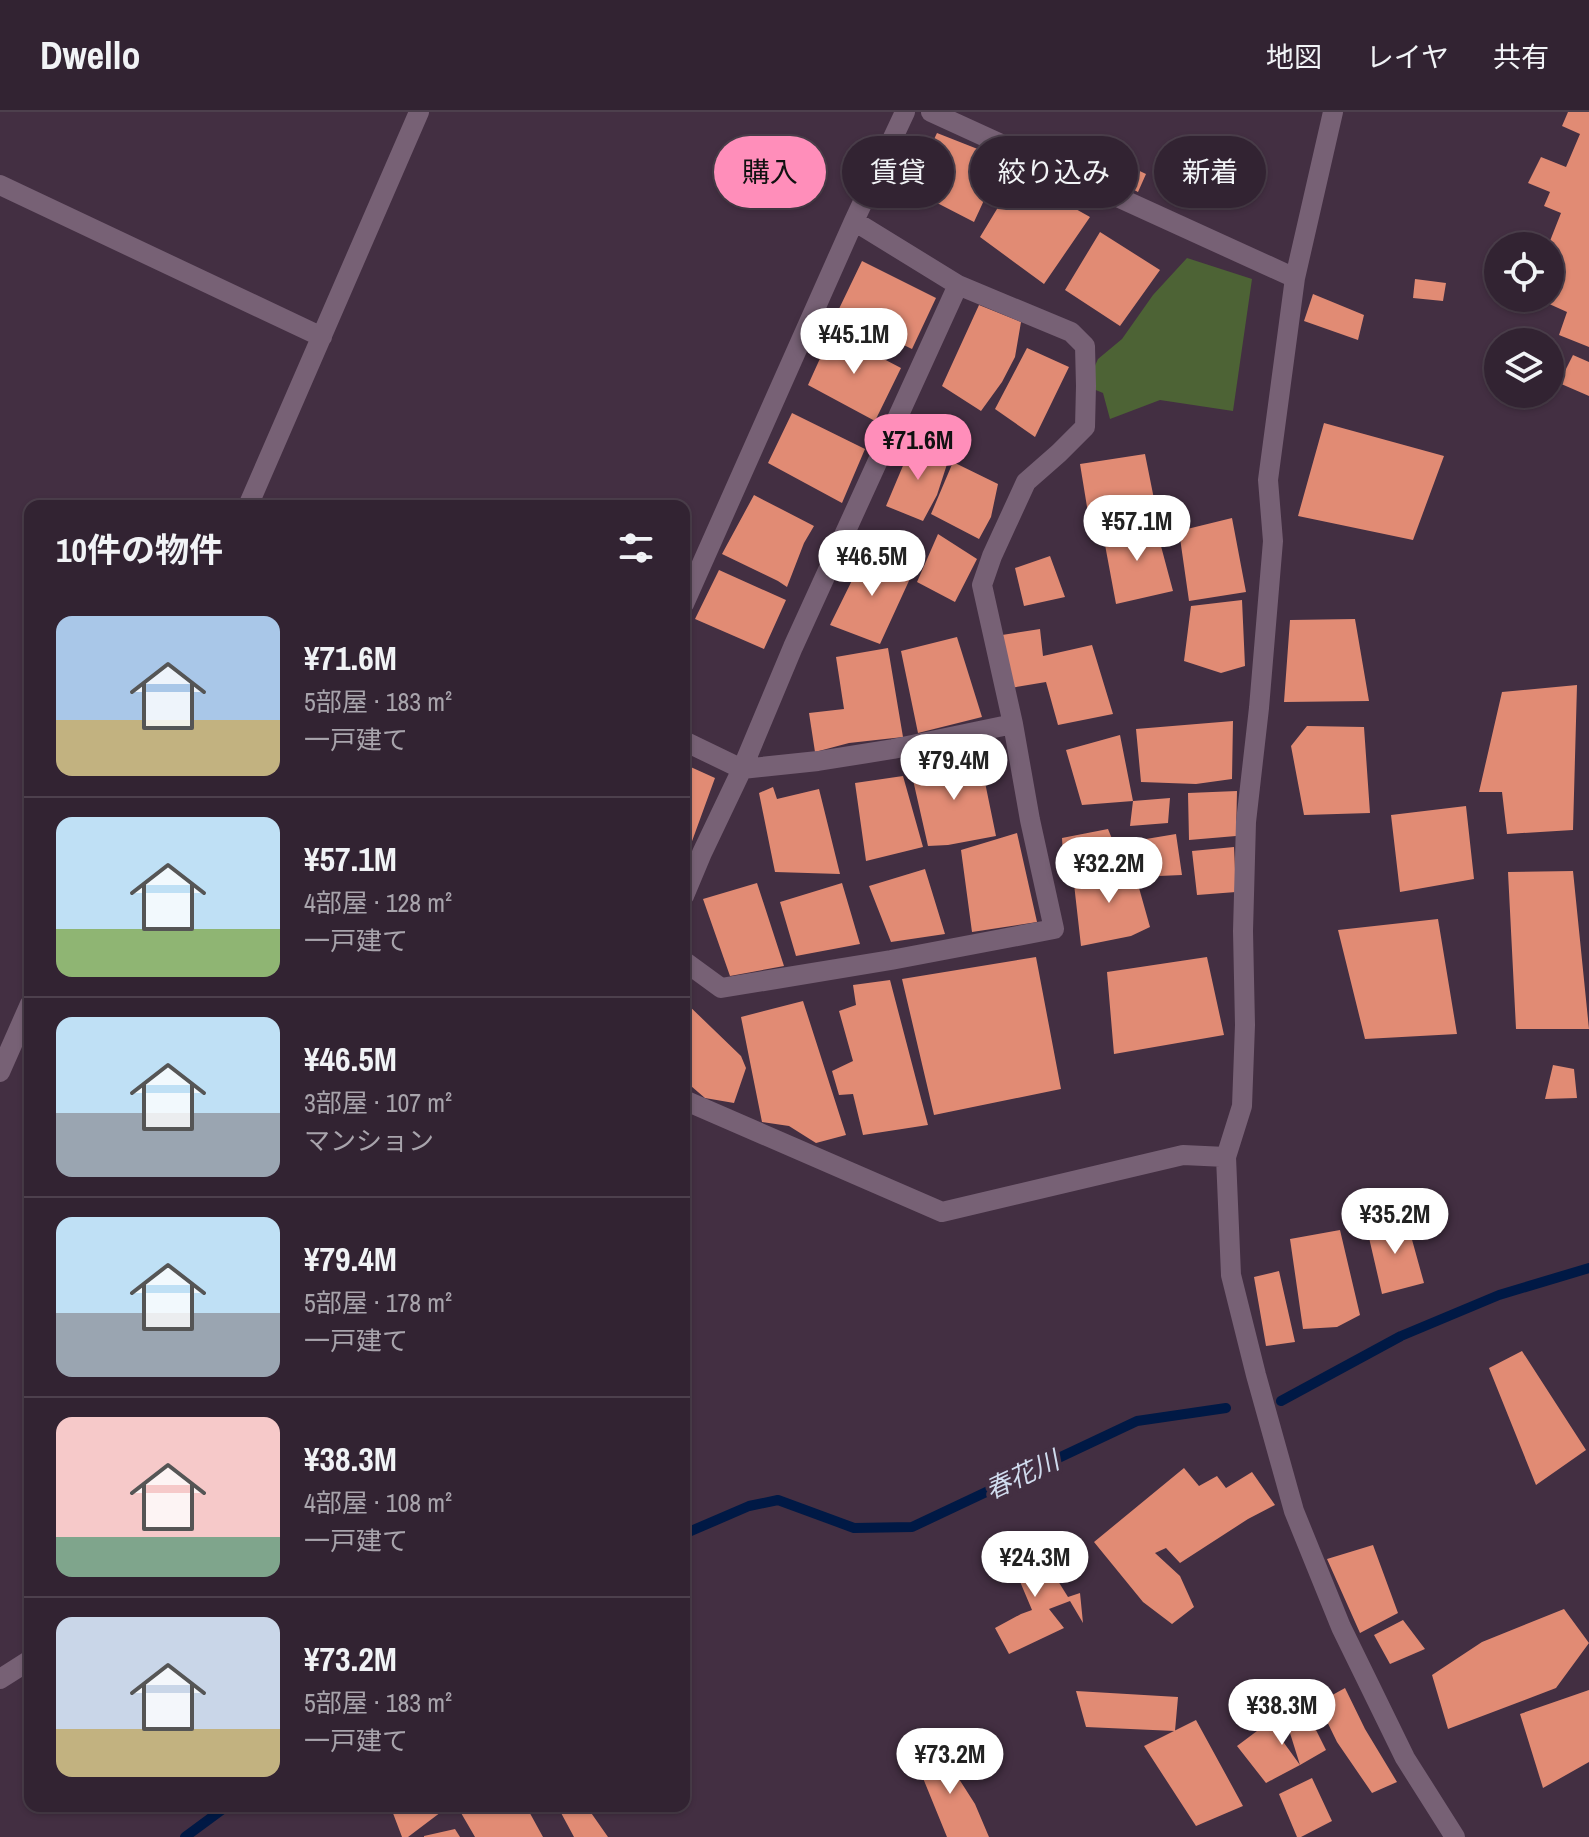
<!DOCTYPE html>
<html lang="ja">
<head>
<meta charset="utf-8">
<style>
  body { margin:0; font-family:"Archivo Narrow","Noto Sans JP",sans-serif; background:#3a2b3a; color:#f1f3f6; height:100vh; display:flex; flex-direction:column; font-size:30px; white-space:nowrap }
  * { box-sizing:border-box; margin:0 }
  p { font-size:26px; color:#a8a4ac }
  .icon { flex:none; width:44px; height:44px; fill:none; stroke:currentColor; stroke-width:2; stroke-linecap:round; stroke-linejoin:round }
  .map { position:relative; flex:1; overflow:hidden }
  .sheet { position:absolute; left:24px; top:388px; width:666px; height:1312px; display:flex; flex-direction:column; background:#322332; border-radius:16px; box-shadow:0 2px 6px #0004,0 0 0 2px #4d404d }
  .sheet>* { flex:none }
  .top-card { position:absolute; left:714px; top:24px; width:754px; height:72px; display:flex; gap:16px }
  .controls { position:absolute; left:1484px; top:120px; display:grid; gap:16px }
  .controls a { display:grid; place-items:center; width:80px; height:80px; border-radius:50%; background:#322332; box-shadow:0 2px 6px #0004,0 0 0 2px #4d404d; font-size:40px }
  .price { position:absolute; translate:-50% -68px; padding:0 18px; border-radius:28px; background:#fff; color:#222; font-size:26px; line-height:52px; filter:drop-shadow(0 2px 4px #0008) }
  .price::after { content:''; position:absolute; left:50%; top:48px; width:24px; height:18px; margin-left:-12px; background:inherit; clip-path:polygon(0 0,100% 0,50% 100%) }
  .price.selected { background:#ff8eba; color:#111 }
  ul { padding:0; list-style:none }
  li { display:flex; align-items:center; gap:24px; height:200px; padding:0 32px }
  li+li { border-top:2px solid #4d404d }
  li span { display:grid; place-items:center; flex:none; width:224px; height:160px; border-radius:16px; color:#555 }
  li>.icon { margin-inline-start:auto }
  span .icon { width:96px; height:96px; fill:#fffc; stroke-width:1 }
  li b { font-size:34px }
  h2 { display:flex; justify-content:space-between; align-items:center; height:96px; padding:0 32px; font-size:34px }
  .pill { padding:0 28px; border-radius:36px; background:#322332; box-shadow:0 2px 6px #0004,0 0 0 2px #4d404d; font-size:28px; line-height:72px }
  .pill.selected { background:#ff8eba; color:#111 }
  header { display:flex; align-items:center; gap:48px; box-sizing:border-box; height:112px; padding:0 40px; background:#322332; border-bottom:2px solid #4d404d }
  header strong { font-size:38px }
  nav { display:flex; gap:44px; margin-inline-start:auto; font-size:28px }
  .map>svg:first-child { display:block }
</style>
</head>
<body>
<header>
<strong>Dwello</strong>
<nav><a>地図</a><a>レイヤ</a><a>共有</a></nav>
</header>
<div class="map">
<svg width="1589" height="1725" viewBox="0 0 1589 1725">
  <rect width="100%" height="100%" fill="#432f42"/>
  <path fill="#4d6335" d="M1187,146L1252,167L1233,299L1160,288L1110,307L1103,281L1086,274L1098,247L1122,227L1153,183Z"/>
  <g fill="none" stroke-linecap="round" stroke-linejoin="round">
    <path stroke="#001945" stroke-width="10" d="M1281,1289L1401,1224L1499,1183L1589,1156
      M684,1422L749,1394L778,1388L854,1416L912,1415L1137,1309L1226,1296
      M185,1725L227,1694"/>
  </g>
  <path fill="#e18b74" d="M1568,0H1589V235L1559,223L1567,200L1536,186H1550V134H1548L1561,101L1544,94L1550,80L1528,71L1541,45L1566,55L1580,22L1562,14Z
    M937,21L1003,47L974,110L910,77Z
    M1108,44L1146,62L1138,80L1098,59Z
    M1017,64L1090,105L1044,172L980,125Z
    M1100,120L1160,158L1120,214L1065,178Z
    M862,149L936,186L912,237L837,201Z
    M1415,167L1446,171L1443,189L1413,186Z
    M1313,182L1364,203L1358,228L1304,209Z
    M979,193L1021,210L1015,245L1002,270L981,299L942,274Z
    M832,220L901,256L875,309L808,273Z
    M1027,236L1069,255L1035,325L995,297Z
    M1573,243L1589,250V284L1559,271Z
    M792,301L865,337L842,391L768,351Z
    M1324,311L1444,344L1413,428L1298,404Z
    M913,330L949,346L937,383L923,409L886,394Z
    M1145,342L1156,397L1126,407H1089L1080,352Z
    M953,350L998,372L991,405L979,427L931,402Z
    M754,383L814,414L804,431L787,475L778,469L722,442Z
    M1232,406L1246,480L1189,489L1179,419Z
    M1154,408L1173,479L1116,492L1103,422Z
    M938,422L977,447L955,490L917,470Z
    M867,438L913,460L880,532L830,513Z
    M1050,444L1065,485L1024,494L1015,456Z
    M719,458L786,488L764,537L695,507Z
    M1242,488L1245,554L1221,561L1184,549L1191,494Z
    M1355,507L1369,589L1284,590L1290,508Z
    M1040,517L1043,544L1092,533L1113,602L1058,613L1046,570L1005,577L1002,523Z
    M957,525L982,605L918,621L901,539Z
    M888,536L903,625L849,631L815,640L809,601L844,597L836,545Z
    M1577,573L1573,718L1507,722L1502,680H1479L1502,580Z
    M1233,609L1232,667L1196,672L1141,670L1136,617Z
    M1307,614L1364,615L1370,701L1304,703L1291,634Z
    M1120,623L1133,689L1082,693L1066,638Z
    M979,641L996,724L948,733L928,734L911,659Z
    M684,652L715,666L691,732L684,729Z
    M903,664L923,735L866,749L855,671Z
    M773,675L777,687L819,677L840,762L775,760L759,681Z
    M1237,679L1236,724L1189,728L1188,681Z
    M1170,686L1168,711L1130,714L1133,689Z
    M1466,694L1474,767L1400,780L1391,703Z
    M1108,717L1119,744L1064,759L1062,726Z
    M1017,721L1037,810L972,820L961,738Z
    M1176,722L1182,763L1136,765L1140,728Z
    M1234,735L1236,780L1197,783L1192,739Z
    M1132,751L1150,815L1131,824L1081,834L1073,763Z
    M925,757L945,822L891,830L869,774Z
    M1573,759L1589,917H1516L1508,760Z
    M757,771L784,854L730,864L703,787Z
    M842,771L860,832L796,844L780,790Z
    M1438,807L1457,922L1365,927L1338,818Z
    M1036,845L1061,977L934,1003L902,867Z
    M1207,845L1224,923L1114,942L1107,860Z
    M890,868L928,1013L863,1023L853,982L839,983L832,959L853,949L839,899L856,893L853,873Z
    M684,889L741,944L746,956L734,991L705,986L684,968Z
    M803,889L846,1023L816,1031L789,1014L762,1010L741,905Z
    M1553,953L1574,957L1577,986L1545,987Z
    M1406,1106L1424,1171L1382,1182L1367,1117Z
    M1340,1118L1360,1203L1337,1215L1303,1217L1290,1127Z
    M1279,1159L1295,1230L1266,1234L1254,1165Z
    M1522,1239L1586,1338L1536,1373L1489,1256Z
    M1184,1356L1199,1374L1217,1364L1226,1376L1252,1360L1275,1393L1248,1407L1180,1451L1166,1436L1155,1441L1180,1464L1194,1495L1172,1512L1143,1490L1094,1430Z
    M1028,1421L1068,1485L1080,1481L1083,1511L1070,1489L1049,1497L1064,1516L1009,1542L995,1516L1021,1502L1032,1498L1008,1441Z
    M1373,1433L1398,1501L1360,1521L1327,1447Z
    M1564,1497L1589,1531L1556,1576L1448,1617L1432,1563L1482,1530Z
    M1403,1508L1425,1537L1390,1552L1374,1523Z
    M1345,1576L1365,1617L1397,1670L1372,1681L1337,1630L1318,1591Z
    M1589,1578V1650L1543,1676L1520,1602Z
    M1076,1579L1178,1585L1175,1619L1086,1615Z
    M1305,1596L1326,1638L1300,1653L1266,1671L1237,1634L1269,1610L1300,1653L1285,1605Z
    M1196,1608L1243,1694L1196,1714L1144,1634Z
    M936,1631L975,1692L989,1725H947L914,1644Z
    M1312,1666L1332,1709L1301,1725H1297L1279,1682Z
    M397,1694H449L408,1725H402L391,1696Z
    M457,1694H526L543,1725H475Z
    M587,1695L608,1725H574L560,1699Z
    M455,1717L460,1725H424V1724Z"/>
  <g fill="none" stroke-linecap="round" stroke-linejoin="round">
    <path stroke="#776175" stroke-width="20" d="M931,0L1295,166
      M1333,0L1295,166L1268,368L1273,429L1259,596L1246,710L1243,819L1245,913L1242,994L1226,1045L1231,1163L1256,1263L1294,1399L1341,1515L1405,1646L1455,1725
      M0,73L322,225
      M248,394L419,0
      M684,492L854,109L905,0
      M684,629L742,657L818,649L893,637L1013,612
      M684,784L702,741L742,657L793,535L958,173
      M684,849L721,876L891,848L1054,817L1030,708L1013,612L982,473L992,444L1026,370L1059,341L1085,315L1086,274L1085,234L1071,220L958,173L854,109
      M0,960L30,892
      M684,988L942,1100L1183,1043L1226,1045
      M0,1567L30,1548"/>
  </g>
  <g text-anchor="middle" stroke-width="8" stroke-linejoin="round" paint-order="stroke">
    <g font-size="26" font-style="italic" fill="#d0dcee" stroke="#432f42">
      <text transform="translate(1022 1363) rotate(-25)" y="9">春花川</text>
    </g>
  </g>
</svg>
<div class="controls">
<a><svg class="icon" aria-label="locate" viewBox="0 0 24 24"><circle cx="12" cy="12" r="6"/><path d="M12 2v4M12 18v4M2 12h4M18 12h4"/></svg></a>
<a><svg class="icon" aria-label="layers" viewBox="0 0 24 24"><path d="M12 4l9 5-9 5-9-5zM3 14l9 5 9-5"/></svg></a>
</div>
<b class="price" style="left:854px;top:264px">¥45.1M</b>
<b class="price selected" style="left:918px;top:370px">¥71.6M</b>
<b class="price" style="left:1137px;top:451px">¥57.1M</b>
<b class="price" style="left:872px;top:486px">¥46.5M</b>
<b class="price" style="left:954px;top:690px">¥79.4M</b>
<b class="price" style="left:1109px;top:793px">¥32.2M</b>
<b class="price" style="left:1395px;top:1144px">¥35.2M</b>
<b class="price" style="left:1035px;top:1487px">¥24.3M</b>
<b class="price" style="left:1282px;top:1635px">¥38.3M</b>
<b class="price" style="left:950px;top:1684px">¥73.2M</b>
<div class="top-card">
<a class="pill selected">購入</a>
<a class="pill">賃貸</a>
<a class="pill">絞り込み</a>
<a class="pill">新着</a>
</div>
<section class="sheet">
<h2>10件の物件<svg class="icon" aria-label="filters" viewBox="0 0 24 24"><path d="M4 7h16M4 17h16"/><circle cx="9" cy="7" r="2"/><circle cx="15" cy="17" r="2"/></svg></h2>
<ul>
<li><span style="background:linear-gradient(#a9c7e8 65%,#c2b280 0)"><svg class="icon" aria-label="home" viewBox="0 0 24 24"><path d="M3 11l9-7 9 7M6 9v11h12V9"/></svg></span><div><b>¥71.6M</b><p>5部屋 · 183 m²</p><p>一戸建て</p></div></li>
<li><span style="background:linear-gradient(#bfe0f5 70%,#8fb573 0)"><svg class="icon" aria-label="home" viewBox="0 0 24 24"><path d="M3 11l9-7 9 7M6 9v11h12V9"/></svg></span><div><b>¥57.1M</b><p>4部屋 · 128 m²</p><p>一戸建て</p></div></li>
<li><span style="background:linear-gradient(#bfe0f5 60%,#9aa5b1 0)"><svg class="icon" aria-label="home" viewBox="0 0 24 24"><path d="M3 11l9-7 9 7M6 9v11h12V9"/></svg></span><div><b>¥46.5M</b><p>3部屋 · 107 m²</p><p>マンション</p></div></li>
<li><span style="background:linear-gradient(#bfe0f5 60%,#9aa5b1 0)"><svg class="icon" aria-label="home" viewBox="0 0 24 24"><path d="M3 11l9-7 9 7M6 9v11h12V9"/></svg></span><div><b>¥79.4M</b><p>5部屋 · 178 m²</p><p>一戸建て</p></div></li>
<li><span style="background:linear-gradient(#f6c9c9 75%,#7fa58c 0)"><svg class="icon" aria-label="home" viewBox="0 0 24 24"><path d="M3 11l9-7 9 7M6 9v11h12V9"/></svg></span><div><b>¥38.3M</b><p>4部屋 · 108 m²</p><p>一戸建て</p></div></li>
<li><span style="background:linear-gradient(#c9d6e8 70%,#c2b280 0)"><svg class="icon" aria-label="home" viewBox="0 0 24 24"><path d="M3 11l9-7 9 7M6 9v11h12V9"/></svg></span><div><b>¥73.2M</b><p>5部屋 · 183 m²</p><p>一戸建て</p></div></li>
</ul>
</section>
</div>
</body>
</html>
